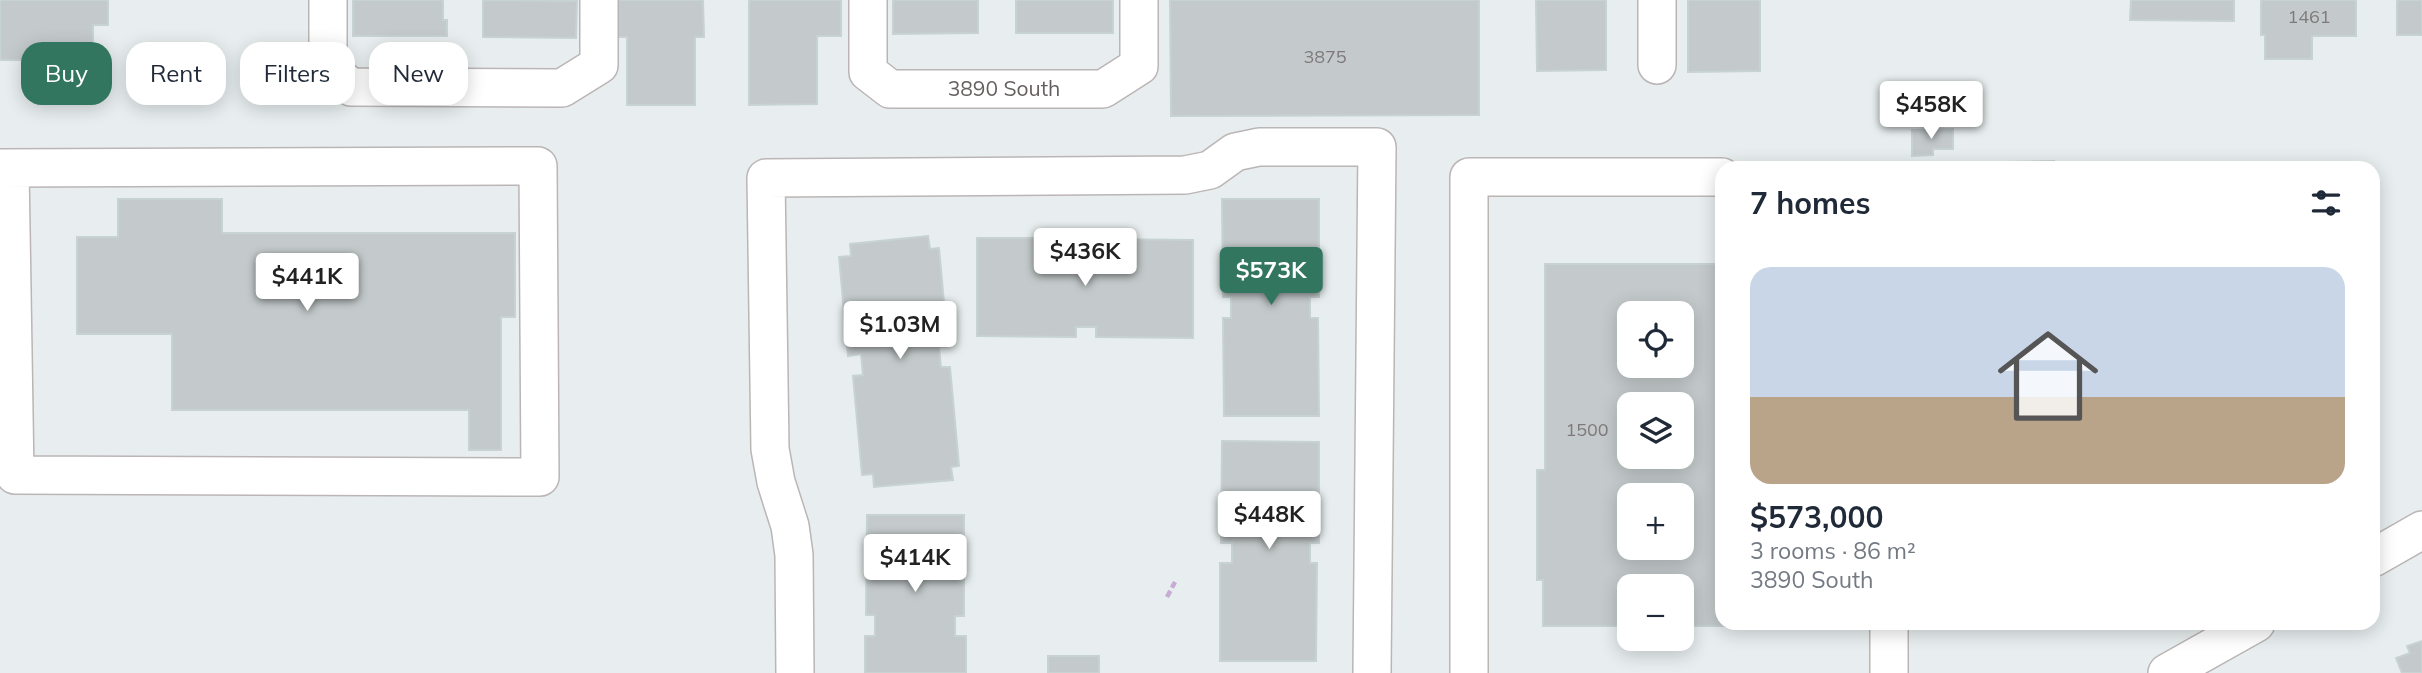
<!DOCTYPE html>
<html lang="en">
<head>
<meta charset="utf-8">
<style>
  body { margin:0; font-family:Mulish,sans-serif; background:#f2f2f3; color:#1f2937; height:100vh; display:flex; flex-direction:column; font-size:26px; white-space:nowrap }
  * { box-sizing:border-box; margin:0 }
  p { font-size:23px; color:#747a83 }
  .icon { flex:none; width:38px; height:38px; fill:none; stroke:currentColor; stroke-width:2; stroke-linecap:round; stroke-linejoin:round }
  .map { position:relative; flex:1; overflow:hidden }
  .drawer { position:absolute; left:1715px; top:161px; width:665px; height:469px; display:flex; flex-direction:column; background:#fff; border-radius:21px; box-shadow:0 4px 18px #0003 }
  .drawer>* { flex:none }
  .hud { position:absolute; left:21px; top:42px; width:665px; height:63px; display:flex; gap:14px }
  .buttons { position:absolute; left:1617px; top:301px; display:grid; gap:14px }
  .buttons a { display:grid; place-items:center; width:77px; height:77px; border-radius:14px; background:#fff; box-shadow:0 4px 18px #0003; font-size:35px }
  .price { position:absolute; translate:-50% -60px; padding:0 16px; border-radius:7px; background:#fff; color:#222; font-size:23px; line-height:46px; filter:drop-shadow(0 2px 4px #0008) }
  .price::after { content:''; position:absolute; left:50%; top:42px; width:21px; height:16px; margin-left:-10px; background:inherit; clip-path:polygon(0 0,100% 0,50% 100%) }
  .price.current { background:#327660; color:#fff }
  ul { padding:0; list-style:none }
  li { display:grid; align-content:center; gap:14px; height:371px; padding:0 35px }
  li+li { border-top:2px solid #e0e1e3 }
  li span { display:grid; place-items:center; height:217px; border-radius:21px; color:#555 }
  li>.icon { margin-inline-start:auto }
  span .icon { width:126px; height:126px; fill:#fffc; stroke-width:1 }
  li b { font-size:30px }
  h2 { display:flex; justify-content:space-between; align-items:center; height:84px; padding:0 35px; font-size:30px }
  .chip { padding:0 24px; border-radius:21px; background:#fff; box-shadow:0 4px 18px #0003; font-size:24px; line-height:63px }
  .chip.current { background:#327660; color:#fff }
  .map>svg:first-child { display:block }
</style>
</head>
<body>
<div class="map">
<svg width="2422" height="673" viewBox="0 0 2422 673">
  <rect width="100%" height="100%" fill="#e8eeef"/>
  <path fill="#c4cacb" stroke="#c7d2d3" stroke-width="2" fill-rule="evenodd" d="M0,0H108V25H93V60H0Z
    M353,0H443V20H447V36H353Z
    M483,0L577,1L576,38L483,37Z
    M617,0H703L704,37H695V105H627V37H617Z
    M749,0H841V36H817V104L749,105Z
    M893,0H978V33L893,34Z
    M1016,0H1113V33H1016Z
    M1170,0H1479V115L1171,116Z
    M1536,0H1606V70L1537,71Z
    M1688,0H1760V71L1688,72Z
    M2131,0H2234V21L2130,20Z
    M2261,0H2356V36H2312V59H2265V35H2261Z
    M2397,0H2422V35H2397Z
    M1953,129V149H1933V155L1912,156V130Z
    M2054,161L2055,168H2005V162Z
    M118,199H222V233H515V317H501V450H469V410H172V334H77V237H118Z
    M1222,199H1319V297H1310V318H1318L1319,416H1224L1223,318H1231V297H1223Z
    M928,236L930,249L939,248L948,346L939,347L941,367H950L959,466L951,467L953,480L874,487L873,474L862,475L853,376L863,375L861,354L848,356L839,257L851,256L850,244Z
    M977,238H1077V249H1097V239L1193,240V338L1096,337V327H1076V337L977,336Z
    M1545,264H1722V623H1734V626H1682V586H1629V626H1543V580H1537V470H1545ZM1629,313H1682V366H1629ZM1629,404H1682V457H1629ZM1629,495H1682V548H1629Z
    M1222,441L1319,442V543H1310V563H1317L1316,661H1220V563H1232V543H1221Z
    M867,515H964V616H955V636H966V673H865V636H875V615H866Z
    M2422,641V673H2402L2396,658L2410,653L2407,646Z
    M1048,656H1099V673H1048Z"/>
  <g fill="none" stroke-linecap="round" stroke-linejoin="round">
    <defs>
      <path id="minor" d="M328,0V69L351,87L562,88L599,65V0
        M868,0V72L890,89H1103L1139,66V0
        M1657,0V65
        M0,168L538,166L540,477L15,475L10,168
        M2373,558L2422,530
        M795,673L794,555L790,526L776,482L770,449L766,178L1185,175L1210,170L1235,152L1259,147H1377L1372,673
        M1469,673V177H1722
        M1889,673V623
        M2167,673L2256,623"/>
    </defs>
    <use href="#minor" stroke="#bbb5b5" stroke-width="40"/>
    <path stroke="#c6abd2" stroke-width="4.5" stroke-dasharray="7 3.5" stroke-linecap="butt" d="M1167,597L1175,582"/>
    <use href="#minor" stroke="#fff" stroke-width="37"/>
  </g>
  <g text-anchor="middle" stroke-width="7" stroke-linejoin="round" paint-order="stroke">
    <g font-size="18" fill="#7e7a7a">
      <text x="2309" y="23">1461</text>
      <text x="1325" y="63">3875</text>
      <text x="1587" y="436">1500</text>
    </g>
    <g font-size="21" fill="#665f5f" stroke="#fff">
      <text x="1004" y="96">3890 South</text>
    </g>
  </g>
</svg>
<div class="buttons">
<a><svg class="icon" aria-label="locate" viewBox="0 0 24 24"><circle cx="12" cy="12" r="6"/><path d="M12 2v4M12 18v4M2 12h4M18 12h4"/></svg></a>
<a><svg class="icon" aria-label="layers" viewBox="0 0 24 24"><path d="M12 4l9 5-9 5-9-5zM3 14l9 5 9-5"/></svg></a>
<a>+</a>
<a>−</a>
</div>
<b class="price" style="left:1931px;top:141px">$458K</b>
<b class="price" style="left:1085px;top:288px">$436K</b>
<b class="price current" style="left:1271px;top:307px">$573K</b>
<b class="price" style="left:307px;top:313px">$441K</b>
<b class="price" style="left:900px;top:361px">$1.03M</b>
<b class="price" style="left:1269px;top:551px">$448K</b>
<b class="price" style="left:915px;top:594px">$414K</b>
<div class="hud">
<a class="chip current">Buy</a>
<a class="chip">Rent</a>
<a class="chip">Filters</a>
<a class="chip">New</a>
</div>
<section class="drawer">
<h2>7 homes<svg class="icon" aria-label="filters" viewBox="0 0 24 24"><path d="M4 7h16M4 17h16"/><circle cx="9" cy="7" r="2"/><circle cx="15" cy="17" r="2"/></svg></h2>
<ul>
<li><span style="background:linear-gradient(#c9d6e8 60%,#b9a48a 0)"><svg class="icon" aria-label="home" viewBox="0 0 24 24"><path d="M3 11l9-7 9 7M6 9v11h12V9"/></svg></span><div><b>$573,000</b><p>3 rooms · 86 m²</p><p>3890 South</p></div></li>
</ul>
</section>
</div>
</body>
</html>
